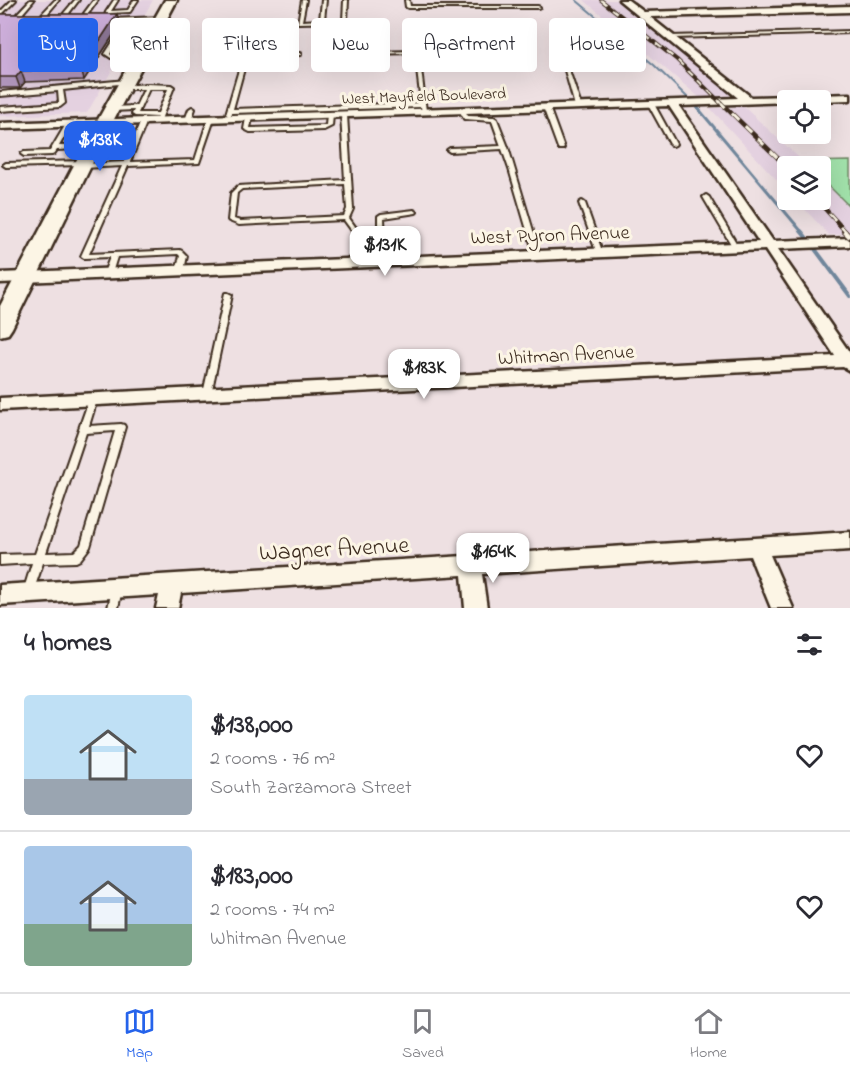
<!DOCTYPE html>
<html lang="en">
<head>
<meta charset="utf-8">
<style>
  body { margin:0; font-family:"Indie Flower",sans-serif; background:#f7f7f7; color:#2b2b33; height:100vh; display:flex; flex-direction:column; font-size:22px; white-space:nowrap }
  * { box-sizing:border-box; margin:0 }
  p { font-size:20px; color:#7c7c81 }
  .icon { flex:none; width:33px; height:33px; fill:none; stroke:currentColor; stroke-width:2; stroke-linecap:round; stroke-linejoin:round }
  .map { position:relative; height:608px; overflow:hidden }
  .sheet { display:flex; flex-direction:column; background:#fff; flex:1 }
  .sheet>* { flex:none }
  .banner { position:absolute; left:18px; top:18px; width:814px; height:54px; display:flex; gap:12px }
  .fabs { position:absolute; left:777px; top:90px; display:grid; gap:12px }
  .fabs a { display:grid; place-items:center; width:54px; height:54px; border-radius:6px; background:#fff; box-shadow:0 6px 24px #0002; font-size:30px }
  .price { position:absolute; translate:-50% -51px; padding:0 14px; border-radius:12px; background:#fff; color:#222; font-size:20px; line-height:39px; filter:drop-shadow(0 2px 3px #0008) }
  .price::after { content:''; position:absolute; left:50%; top:36px; width:18px; height:14px; margin-left:-9px; background:inherit; clip-path:polygon(0 0,100% 0,50% 100%) }
  .price.active { background:#2563eb; color:#fff }
  ul { padding:0; list-style:none }
  li { display:flex; align-items:center; gap:18px; height:150px; padding:0 24px }
  li+li { border-top:2px solid #e1e1e2 }
  li span { display:grid; place-items:center; flex:none; width:168px; height:120px; border-radius:6px; color:#555 }
  li>.icon { margin-inline-start:auto }
  span .icon { width:72px; height:72px; fill:#fffc; stroke-width:1 }
  li b { font-size:26px }
  h2 { display:flex; justify-content:space-between; align-items:center; height:72px; padding:0 24px; font-size:26px }
  .tag { padding:0 21px; border-radius:6px; background:#fff; box-shadow:0 6px 24px #0002; font-size:21px; line-height:54px }
  .tag.active { background:#2563eb; color:#fff }
  .menu { display:flex; justify-content:space-around; align-items:center; height:84px; border-top:2px solid #e1e1e2; background:#fff; font-size:16px; color:#7c7c81 }
  .menu a { display:grid; justify-items:center; gap:3px }
  .menu .active { color:#2563eb }
  .map>svg:first-child { display:block }
</style>
</head>
<body>
<div class="map">
<svg width="850" height="608" viewBox="0 0 850 608">
  <rect width="100%" height="100%" fill="#eee0e2"/>
  <filter id="ink" filterUnits="userSpaceOnUse"><feTurbulence type="fractalNoise" baseFrequency=".0167" numOctaves="2"/><feDisplacementMap in="SourceGraphic" scale="12" xChannelSelector="R" yChannelSelector="G"/><feConvolveMatrix kernelMatrix="1 2 1 2 8 2 1 2 1" color-interpolation-filters="sRGB"/></filter>
  <g filter="url(#ink)">
    <path fill="#e4d1e0" d="M0,0H153L87,113L0,116Z
      M584,0H619L737,95L699,97Z
      M744,107L808,166H788L787,191L710,108Z
      M821,178L850,207V234L829,235L796,200H820Z"/>
    <path fill="#a1e1aa" stroke="#6e8664" stroke-width="1.5" d="M850,161V207L821,178L820,166H808L804,162Z"/>
    <g fill="none" stroke-linecap="round" stroke-linejoin="round">
      <path stroke="#6f869b" stroke-width="2" d="M576,0L654,65L688,98"/>
      <path stroke="#6f869b" stroke-width="3" d="M697,107L802,232"/>
      <path stroke="#6f869b" stroke-width="4" d="M801,231L806,237
        M815,249L850,296"/>
      <defs>
        <path id="service" d="M12,0H16L0,16V12Z
          M30,0H34L16,21H12V19Z
          M55,0H59L42,20H38V18Z
          M75,0H79L63,21H59V19Z
          M94,0H98L83,21H79V20Z
          M114,0H118L111,11L128,10L134,0H138L130,12L110,13L109,15H105L106,12Z
          M302,0H306L302,21L320,20L322,0H326L324,20H343L344,0H348L347,21L345,22L298,23Z
          M405,0H409L410,6H538L540,7L538,8H408L406,7Z
          M161,17L163,18V19L131,20L120,38L118,39L116,38L126,21H109L107,20L109,19Z
          M850,31V33L671,38L669,37L671,36Z
          M114,40L118,41L110,54L112,56H140L142,57L140,58H111L105,54Z
          M417,51L419,52L426,111H422L421,107L232,113L231,115L229,116L226,114L243,56L299,53H301V55L247,58L233,109L421,103L415,53L368,54L366,53L368,52Z
          M564,66L568,67L581,106L580,107L575,106L564,67Z
          M126,80L128,81V83L63,90L65,103L60,107L0,111V107L59,103L58,91L0,96V92Z
          M148,84L171,85L174,87L160,122L155,121L157,117L135,116L132,114L134,110L112,111L109,109L112,107L136,106L144,89H124L122,88V86ZM149,89H168L158,113H138Z
          M651,102L654,104L676,144L675,145L673,146L670,144L648,104Z
          M546,105L549,107L564,148L563,149H559L558,148L543,107Z
          M192,107L195,109L191,120L186,121L185,120L189,109Z
          M462,108L464,109L468,116L494,117L497,119L508,147L540,254L539,255L537,256L534,254L509,169L502,149L450,152L447,150L450,148L501,146L492,121L464,119L459,110Z
          M330,113L333,115L332,126L324,130L250,132L244,129L246,118L249,116L252,118L250,128L323,126L326,125L327,115Z
          M344,113L347,115L353,209L349,218L369,246L372,261L370,263H366L364,261L363,246L344,220L239,225L229,221L228,220L231,193L238,186L345,180L341,115ZM345,184L347,209L344,216L240,221L234,219L237,193L242,189Z
          M211,117L214,119L199,163L128,166L89,254L180,250L182,251L187,256L184,270L180,272L176,270L180,256L178,254L117,257L112,273L108,275L104,273L110,257L84,258L81,256L122,166L83,168L81,167V165L6,167L3,165L6,163L83,161L85,162V164L124,162L141,121L144,119L147,121L130,162L195,160L208,119Z
          M69,122L72,124L59,146L91,145L94,147L93,148L57,150L54,154L52,155L24,156L21,154L24,152L50,151L66,124Z
          M706,195L709,197L738,246L737,247L735,248L732,246L703,197Z
          M582,201L585,203L602,251L601,252L599,253L596,251L579,203Z
          M414,210L416,211L417,212L416,213L384,218L386,261L384,263H380L378,261V216L381,214Z
          M225,293H228L232,295L211,394L210,396H204L203,394Z
          M93,397L96,398L97,400L89,426L121,424L124,425L125,427L90,547L80,560L76,562L43,563L33,592L32,596L28,597L24,596L23,592L32,563L0,565V555L35,554L89,400L90,398ZM115,431L81,545L74,552L46,553L86,433Z
          M117,584L121,585L122,589L118,608H108L113,585Z"/>
        <path id="minor" d="M619,0H628L644,12L850,6V12L650,17L751,97L850,94V100L679,106L773,241L850,238V246L778,249L850,353V371L843,367L0,410V398L835,356L765,250L0,283V273L759,242L669,106L0,129V123L738,98Z
          M850,532V550L770,555L793,608H771L750,556L482,574L487,608H465L462,575L181,593L178,608H156L159,595L0,605V585Z"/>
        <path id="secondary" d="M165,0H177L112,123L12,328L8,334L0,336V306L96,123Z"/>
      </defs>
      <use href="#service" stroke="#3b2a1e" stroke-width="4"/>
      <use href="#minor" stroke="#3b2a1e" stroke-width="5"/>
      <use href="#secondary" stroke="#3b2a1e" stroke-width="5"/>
      <use href="#service" fill="#fcf5e5" fill-rule="evenodd"/>
      <use href="#minor" fill="#fcf5e5" fill-rule="evenodd"/>
      <use href="#secondary" fill="#fcf5e5" fill-rule="evenodd"/>
      <defs>
        <path id="rail-far2" d="M601,0L677,60L721,103"/>
        <path id="rail-far1" d="M719,101L788,168
          M817,200L846,232"/>
        <path id="rail" d="M844,231L850,237"/>
      </defs>
      <use href="#rail-far2" stroke="#3b2a1e" stroke-width="4"/>
      <use href="#rail-far1" stroke="#3b2a1e" stroke-width="4.5"/>
      <use href="#rail" stroke="#3b2a1e" stroke-width="6"/>
      <use href="#rail-far2" stroke="#fcf5e5" stroke-width="2" stroke-dasharray="7" stroke-linecap="butt"/>
      <use href="#rail-far1" stroke="#fcf5e5" stroke-width="3" stroke-dasharray="9" stroke-linecap="butt"/>
      <use href="#rail" stroke="#fcf5e5" stroke-width="4" stroke-dasharray="11" stroke-linecap="butt"/>
    </g>
    <path fill="#b196bc" stroke="#3b2a1e" stroke-width="1.5" d="M0,14H117L120,25L84,80L25,82L20,88H0Z"/>
    <path fill="#907a99" stroke="#3b2a1e" stroke-width="1.5" d="M117,14L120,25L84,80L81,69Z
      M21,71L25,82L20,88L16,77Z"/>
    <path fill="#ceafdb" stroke="#3b2a1e" stroke-width="1.5" d="M0,14H117L81,69L21,71L16,77H0Z"/>
  </g>
  <g text-anchor="middle" stroke-width="6" stroke-linejoin="round" paint-order="stroke">
    <g font-size="16" fill="#3b2a1e" stroke="#fcf5e5">
      <text transform="translate(424 95) rotate(-2)" y="6">West Mayfield Boulevard</text>
    </g>
    <g font-size="20" fill="#3b2a1e" stroke="#fcf5e5">
      <text transform="translate(550 234) rotate(-2)" y="7">West Pyron Avenue</text>
      <text transform="translate(566 354) rotate(-3)" y="7">Whitman Avenue</text>
    </g>
    <g font-size="24" fill="#3b2a1e" stroke="#fcf5e5">
      <text transform="translate(334 548) rotate(-3)" y="8">Wagner Avenue</text>
    </g>
  </g>
</svg>
<div class="fabs">
<a><svg class="icon" aria-label="locate" viewBox="0 0 24 24"><circle cx="12" cy="12" r="6"/><path d="M12 2v4M12 18v4M2 12h4M18 12h4"/></svg></a>
<a><svg class="icon" aria-label="layers" viewBox="0 0 24 24"><path d="M12 4l9 5-9 5-9-5zM3 14l9 5 9-5"/></svg></a>
</div>
<b class="price active" style="left:100px;top:172px">$138K</b>
<b class="price" style="left:385px;top:277px">$131K</b>
<b class="price" style="left:424px;top:400px">$183K</b>
<b class="price" style="left:493px;top:584px">$164K</b>
<div class="banner">
<a class="tag active">Buy</a>
<a class="tag">Rent</a>
<a class="tag">Filters</a>
<a class="tag">New</a>
<a class="tag">Apartment</a>
<a class="tag">House</a>
</div>
</div>
<section class="sheet">
<h2>4 homes<svg class="icon" aria-label="filters" viewBox="0 0 24 24"><path d="M4 7h16M4 17h16"/><circle cx="9" cy="7" r="2"/><circle cx="15" cy="17" r="2"/></svg></h2>
<ul>
<li><span style="background:linear-gradient(#bfe0f5 70%,#9aa5b1 0)"><svg class="icon" aria-label="home" viewBox="0 0 24 24"><path d="M3 11l9-7 9 7M6 9v11h12V9"/></svg></span><div><b>$138,000</b><p>2 rooms · 76 m²</p><p>South Zarzamora Street</p></div><svg class="icon" aria-label="heart" viewBox="0 0 24 24"><path d="M12 20l-8-8c-3-5 5-10 8-4 3-6 11-1 8 4z"/></svg></li>
<li><span style="background:linear-gradient(#a9c7e8 65%,#7fa58c 0)"><svg class="icon" aria-label="home" viewBox="0 0 24 24"><path d="M3 11l9-7 9 7M6 9v11h12V9"/></svg></span><div><b>$183,000</b><p>2 rooms · 74 m²</p><p>Whitman Avenue</p></div><svg class="icon" aria-label="heart" viewBox="0 0 24 24"><path d="M12 20l-8-8c-3-5 5-10 8-4 3-6 11-1 8 4z"/></svg></li>
</ul>
</section>
<nav class="menu">
<a class="active"><svg class="icon" aria-label="map" viewBox="0 0 24 24"><path d="M3 6l6-2 6 2 6-2v14l-6 2-6-2-6 2zM9 4v14M15 6v14"/></svg>Map</a>
<a><svg class="icon" aria-label="saved" viewBox="0 0 24 24"><path d="M7 4h10v16l-5-4-5 4z"/></svg>Saved</a>
<a><svg class="icon" aria-label="home" viewBox="0 0 24 24"><path d="M3 11l9-7 9 7M6 9v11h12V9"/></svg>Home</a>
</nav>
</body>
</html>
